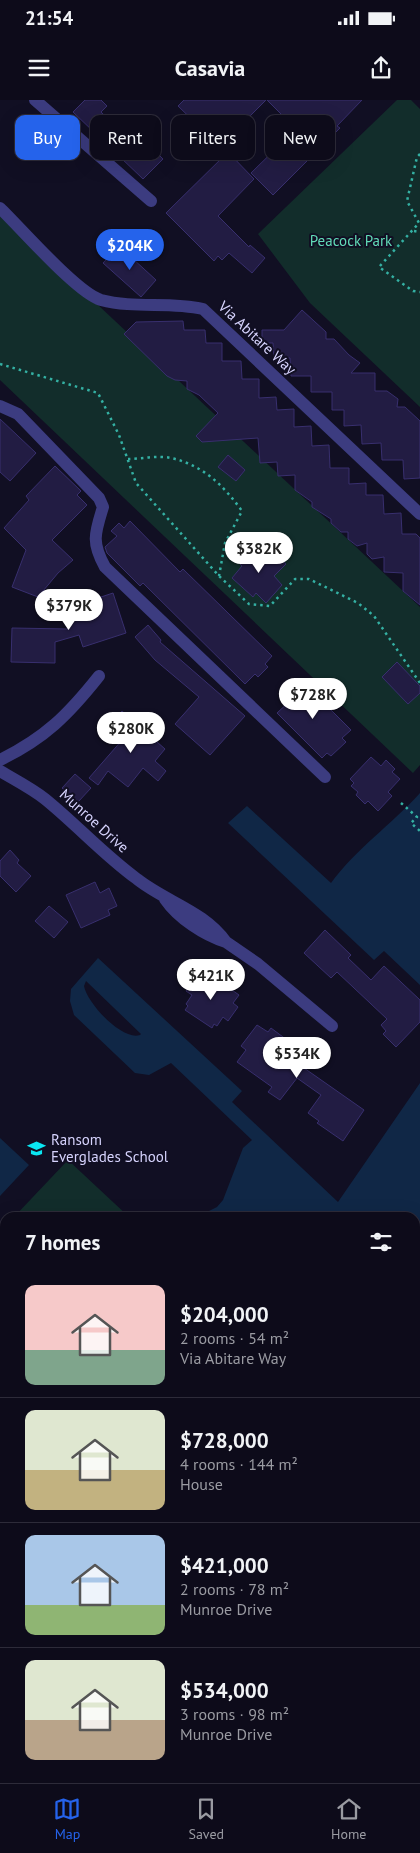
<!DOCTYPE html>
<html lang="en">
<head>
<meta charset="utf-8">
<style>
  body { margin:0; font-family:"PT Sans",sans-serif; background:#161423; color:#f1f3f6; height:100vh; display:flex; flex-direction:column; font-size:19px; white-space:nowrap }
  * { box-sizing:border-box; margin:0 }
  p { font-size:16px; color:#9a9ba2 }
  .icon { flex:none; width:28px; height:28px; fill:none; stroke:currentColor; stroke-width:2; stroke-linecap:round; stroke-linejoin:round }
  .map { position:relative; flex:1; overflow:hidden }
  .details { position:absolute; left:0px; top:1112px; width:420px; height:571px; display:flex; flex-direction:column; background:#0d0b1a; border-radius:15px 15px 0 0; box-shadow:0 5px 20px #0002,0 0 0 1px #2d2b39 }
  .details>* { flex:none }
  .top-card { position:absolute; left:15px; top:15px; width:390px; height:45px; display:flex; gap:10px }
  .price { position:absolute; translate:-50% -42px; padding:0 11px; border-radius:18px; background:#fff; color:#222; font-size:16px; line-height:32px; filter:drop-shadow(0 1px 2px #0008) }
  .price::after { content:''; position:absolute; left:50%; top:30px; width:15px; height:11px; margin-left:-8px; background:inherit; clip-path:polygon(0 0,100% 0,50% 100%) }
  .price.selected { background:#2563eb; color:#fff }
  ul { padding:0; list-style:none }
  li { display:flex; align-items:center; gap:15px; height:125px; padding:0 25px }
  li+li { border-top:1px solid #2d2b39 }
  li span { display:grid; place-items:center; flex:none; width:140px; height:100px; border-radius:10px; color:#555 }
  li>.icon { margin-inline-start:auto }
  span .icon { width:60px; height:60px; fill:#fffc; stroke-width:1 }
  li b { font-size:21px }
  h2 { display:flex; justify-content:space-between; align-items:center; height:60px; padding:0 25px; font-size:21px }
  .pill { padding:0 18px; border-radius:10px; background:#0d0b1a; box-shadow:0 5px 20px #0002,0 0 0 1px #2d2b39; font-size:18px; line-height:45px }
  .pill.selected { background:#2563eb; color:#fff }
  .status { display:flex; justify-content:space-between; align-items:center; height:35px; padding:0 25px; background:#0d0b1a; direction:ltr }
  .status svg { height:14px; fill:currentColor }
  header { display:flex; justify-content:space-between; align-items:center; height:65px; padding:0 25px; background:#0d0b1a; font-size:22px; font-weight:700 }
  .tab-bar { display:flex; justify-content:space-around; align-items:center; height:70px; border-top:1px solid #2d2b39; background:#0d0b1a; font-size:14px; color:#9a9ba2 }
  .tab-bar a { display:grid; justify-items:center; gap:2px }
  .tab-bar .selected { color:#2563eb }
  .map>svg:first-child { display:block }
</style>
</head>
<body>
<div class="status"><b>21:54</b><svg viewBox="0 0 49 12"><path d="M0 12V9h3v3zM5 12V6h3v6zM10 12V3h3v9zM15 12V0h3v12zM26 1h20v11H26zM47 4h2v5h-2z"/></svg></div>
<header><svg class="icon" aria-label="menu" viewBox="0 0 24 24"><path d="M4 6h16M4 12h16M4 18h16"/></svg>Casavia<svg class="icon" aria-label="share" viewBox="0 0 24 24"><path d="M12 15V3M7 8l5-5 5 5M5 13v7h14v-7"/></svg></header>
<div class="map">
<svg width="420" height="1683" viewBox="0 0 420 1683">
  <rect width="100%" height="100%" fill="#110f23"/>
  <path fill="#122d2b" d="M397,0H411L420,9V307L310,203L258,134Z
    M0,113L420,507V665L413,673L0,280Z
    M68,1060L129,1117H14Z
    M5,1127V1153L0,1148V1132Z"/>
  <path fill="#102746" fill-rule="evenodd" d="M420,693V885L384,851L374,860L228,723L247,706L331,783C356,749 391,725 420,693Z
    M98,858L242,991L232,1002L338,1102L420,983V1683H0V1472L5,1477V1520L2,1528L5,1538V1679H415V1118H205L201,1115L217,1107L223,1100L243,1048L252,1040L171,963L149,975L135,973L74,915L70,901L71,889ZM86,881L141,934L140,935C122,941 87,903 84,886Z
    M0,1038L29,1065L0,1096Z
    M0,1187L5,1192V1267L0,1262Z"/>
  <path fill="#221c43" stroke="#382f6e" d="M85,0H101L107,6L101,12L139,49L146,42L163,59L143,79L73,12Z
    M184,0H266L224,42L208,27L204,31L178,6Z
    M267,0H362L337,26L340,28L273,95L251,73L296,29Z
    M228,52L254,79L218,116L249,147L250,145L265,158L252,173L229,153L222,160L218,156L214,161L166,113Z
    M119,146L156,180L141,197L103,163Z
    M302,210L326,232V239H334L349,255L360,263L351,273H375V291H387L398,299L397,307H405L420,321V378L404,379L403,360H382L381,343L362,344L361,325L344,326V310H332V292H311V276H291L290,258H274L273,243H262V230H284Z
    M183,221L184,230H205L206,243H222V261H241L242,279H259V298L276,297L277,310L294,309V327L311,326L312,346L329,345L330,368H349V384L366,383V395H383L384,414L401,413L402,434H416L420,438V505L403,491V473L384,472V457L372,459L367,454V443L357,446L348,439V432H341L331,423V419L312,407V402L295,390V375L278,376L277,362L260,363L258,338L202,342L196,336L218,313L199,295L187,289V281L175,280L167,276L124,234L136,222Z
    M0,319L36,353L10,381L0,372Z
    M228,355L245,370L236,381L218,367Z
    M55,366L81,391L77,395L87,405L52,440L73,460L58,473L38,497L12,487L26,450L4,428L29,400L26,396Z
    M130,421L180,472L183,469L272,556L265,564L268,567L258,577L255,574L245,584L143,483L140,486L107,453L105,447L117,436L111,431L119,423L124,428Z
    M241,449L249,457L255,451L263,459L272,450L286,464L274,476L282,485L266,503L256,493L253,497L232,478L242,466L233,457Z
    M113,493L126,533L83,547L79,535L55,542V563L11,562L12,528L68,529L66,523L72,521L68,508Z
    M148,525L161,540L160,542L245,616L210,655L175,624L199,597L155,560L135,537Z
    M397,562L420,586V593L408,604L382,577Z
    M301,580L351,630L342,638L346,642L331,656L327,653L322,658L277,613L289,602L282,595Z
    M122,611L165,649L155,661L166,671L158,681L143,668L128,687L108,671L98,685L89,678L123,639L108,626Z
    M371,657L381,666L386,660L395,669L392,672L400,679L388,692L392,696L378,711L368,701L365,704L356,695L358,692L351,686L354,683L350,679Z
    M75,674L91,688L78,702L62,688Z
    M10,750L19,760L17,763L31,776L16,792L0,776V761Z
    M95,782L100,793L109,788L117,806L108,810L110,815L81,828L66,795Z
    M49,806L68,822L54,838L35,821Z
    M325,830L351,855L348,858L371,880L384,866L420,900V922L396,947L383,934L386,931L381,925L387,919L337,872L331,878L304,853Z
    M208,873L239,895L233,903L238,907L228,921L223,917L217,926L214,924L212,928L185,910L188,906L186,904L192,895L186,891L195,877L202,882Z
    M257,925L268,932L271,928L303,952L300,956L308,962L304,968L364,1010L343,1041L317,1023L319,1021L308,1013L321,995L297,978L280,1000L268,992L272,987L237,962L246,950L241,946Z"/>
  <g fill="none" stroke-linecap="round" stroke-linejoin="round">
    <path stroke="#34b0a3" stroke-width="2.5" stroke-dasharray="2.5 4" stroke-linecap="butt" d="M420,54L417,57L407,101L419,123L379,167L413,191L420,192
      M414,131L420,132
      M0,264L98,293L119,335L136,383L219,476L249,504L270,506L295,479H309L358,503L374,516L420,583
      M128,359C141,359 158,355 171,358C203,365 224,386 242,411L225,443L219,476
      M401,703L417,717L411,723L420,731"/>
    <path stroke="#3c3c80" stroke-width="12" d="M35,0L151,101
      M0,108C21,128 77,193 101,200C135,209 170,201 203,209L420,414
      M0,306L18,314L99,398L103,407C95,433 91,442 105,467L325,677
      M0,660C45,638 68,615 99,576
      M0,671C15,680 31,688 45,699C77,725 104,755 137,779C166,802 204,811 226,842C204,835 178,818 165,799
      M226,842L258,864L332,926
      M0,1359L5,1364"/>
  </g>
  <defs>
    <symbol id="school-bare" viewBox="-9 -9 18 18"><path d="M0-5L7-2L0 1L-7-2ZM-4 1L0 2.5L4 1V4Q0 6-4 4Z" fill="#0ae6f2" stroke="#110f23" stroke-width="2.5" paint-order="stroke"/></symbol>
  </defs>
  <g fill-rule="evenodd">
    <use href="#school-bare" x="24" y="1036" width="25" height="25"/>
  </g>
  <g text-anchor="middle" stroke-width="4" stroke-linejoin="round" paint-order="stroke">
    <g font-size="15" fill="#61dab7" stroke="#110f23">
      <text x="351" y="146">Peacock Park</text>
    </g>
    <g font-size="15" fill="#d6d3fd" stroke="#110f23">
      <text transform="translate(257 238) rotate(43)" y="5">Via Abitare Way</text>
      <text transform="translate(94 721) rotate(42)" y="5">Munroe Drive</text>
    </g>
    <g font-size="15" fill="#d6d3fd" stroke="#110f23" text-anchor="start">
      <text x="51" y="1045">Ransom<tspan x="51" dy="17">Everglades School</tspan></text>
    </g>
  </g>
</svg>
<b class="price selected" style="left:130px;top:171px">$204K</b>
<b class="price" style="left:259px;top:474px">$382K</b>
<b class="price" style="left:69px;top:531px">$379K</b>
<b class="price" style="left:313px;top:620px">$728K</b>
<b class="price" style="left:131px;top:654px">$280K</b>
<b class="price" style="left:211px;top:901px">$421K</b>
<b class="price" style="left:297px;top:979px">$534K</b>
<div class="top-card">
<a class="pill selected">Buy</a>
<a class="pill">Rent</a>
<a class="pill">Filters</a>
<a class="pill">New</a>
</div>
<section class="details">
<h2>7 homes<svg class="icon" aria-label="filters" viewBox="0 0 24 24"><path d="M4 7h16M4 17h16"/><circle cx="9" cy="7" r="2"/><circle cx="15" cy="17" r="2"/></svg></h2>
<ul>
<li><span style="background:linear-gradient(#f6c9c9 65%,#7fa58c 0)"><svg class="icon" aria-label="home" viewBox="0 0 24 24"><path d="M3 11l9-7 9 7M6 9v11h12V9"/></svg></span><div><b>$204,000</b><p>2 rooms · 54 m²</p><p>Via Abitare Way</p></div></li>
<li><span style="background:linear-gradient(#dfe7d0 60%,#c2b280 0)"><svg class="icon" aria-label="home" viewBox="0 0 24 24"><path d="M3 11l9-7 9 7M6 9v11h12V9"/></svg></span><div><b>$728,000</b><p>4 rooms · 144 m²</p><p>House</p></div></li>
<li><span style="background:linear-gradient(#a9c7e8 70%,#8fb573 0)"><svg class="icon" aria-label="home" viewBox="0 0 24 24"><path d="M3 11l9-7 9 7M6 9v11h12V9"/></svg></span><div><b>$421,000</b><p>2 rooms · 78 m²</p><p>Munroe Drive</p></div></li>
<li><span style="background:linear-gradient(#dfe7d0 60%,#b9a48a 0)"><svg class="icon" aria-label="home" viewBox="0 0 24 24"><path d="M3 11l9-7 9 7M6 9v11h12V9"/></svg></span><div><b>$534,000</b><p>3 rooms · 98 m²</p><p>Munroe Drive</p></div></li>
</ul>
</section>
</div>
<nav class="tab-bar">
<a class="selected"><svg class="icon" aria-label="map" viewBox="0 0 24 24"><path d="M3 6l6-2 6 2 6-2v14l-6 2-6-2-6 2zM9 4v14M15 6v14"/></svg>Map</a>
<a><svg class="icon" aria-label="saved" viewBox="0 0 24 24"><path d="M7 4h10v16l-5-4-5 4z"/></svg>Saved</a>
<a><svg class="icon" aria-label="home" viewBox="0 0 24 24"><path d="M3 11l9-7 9 7M6 9v11h12V9"/></svg>Home</a>
</nav>
</body>
</html>
